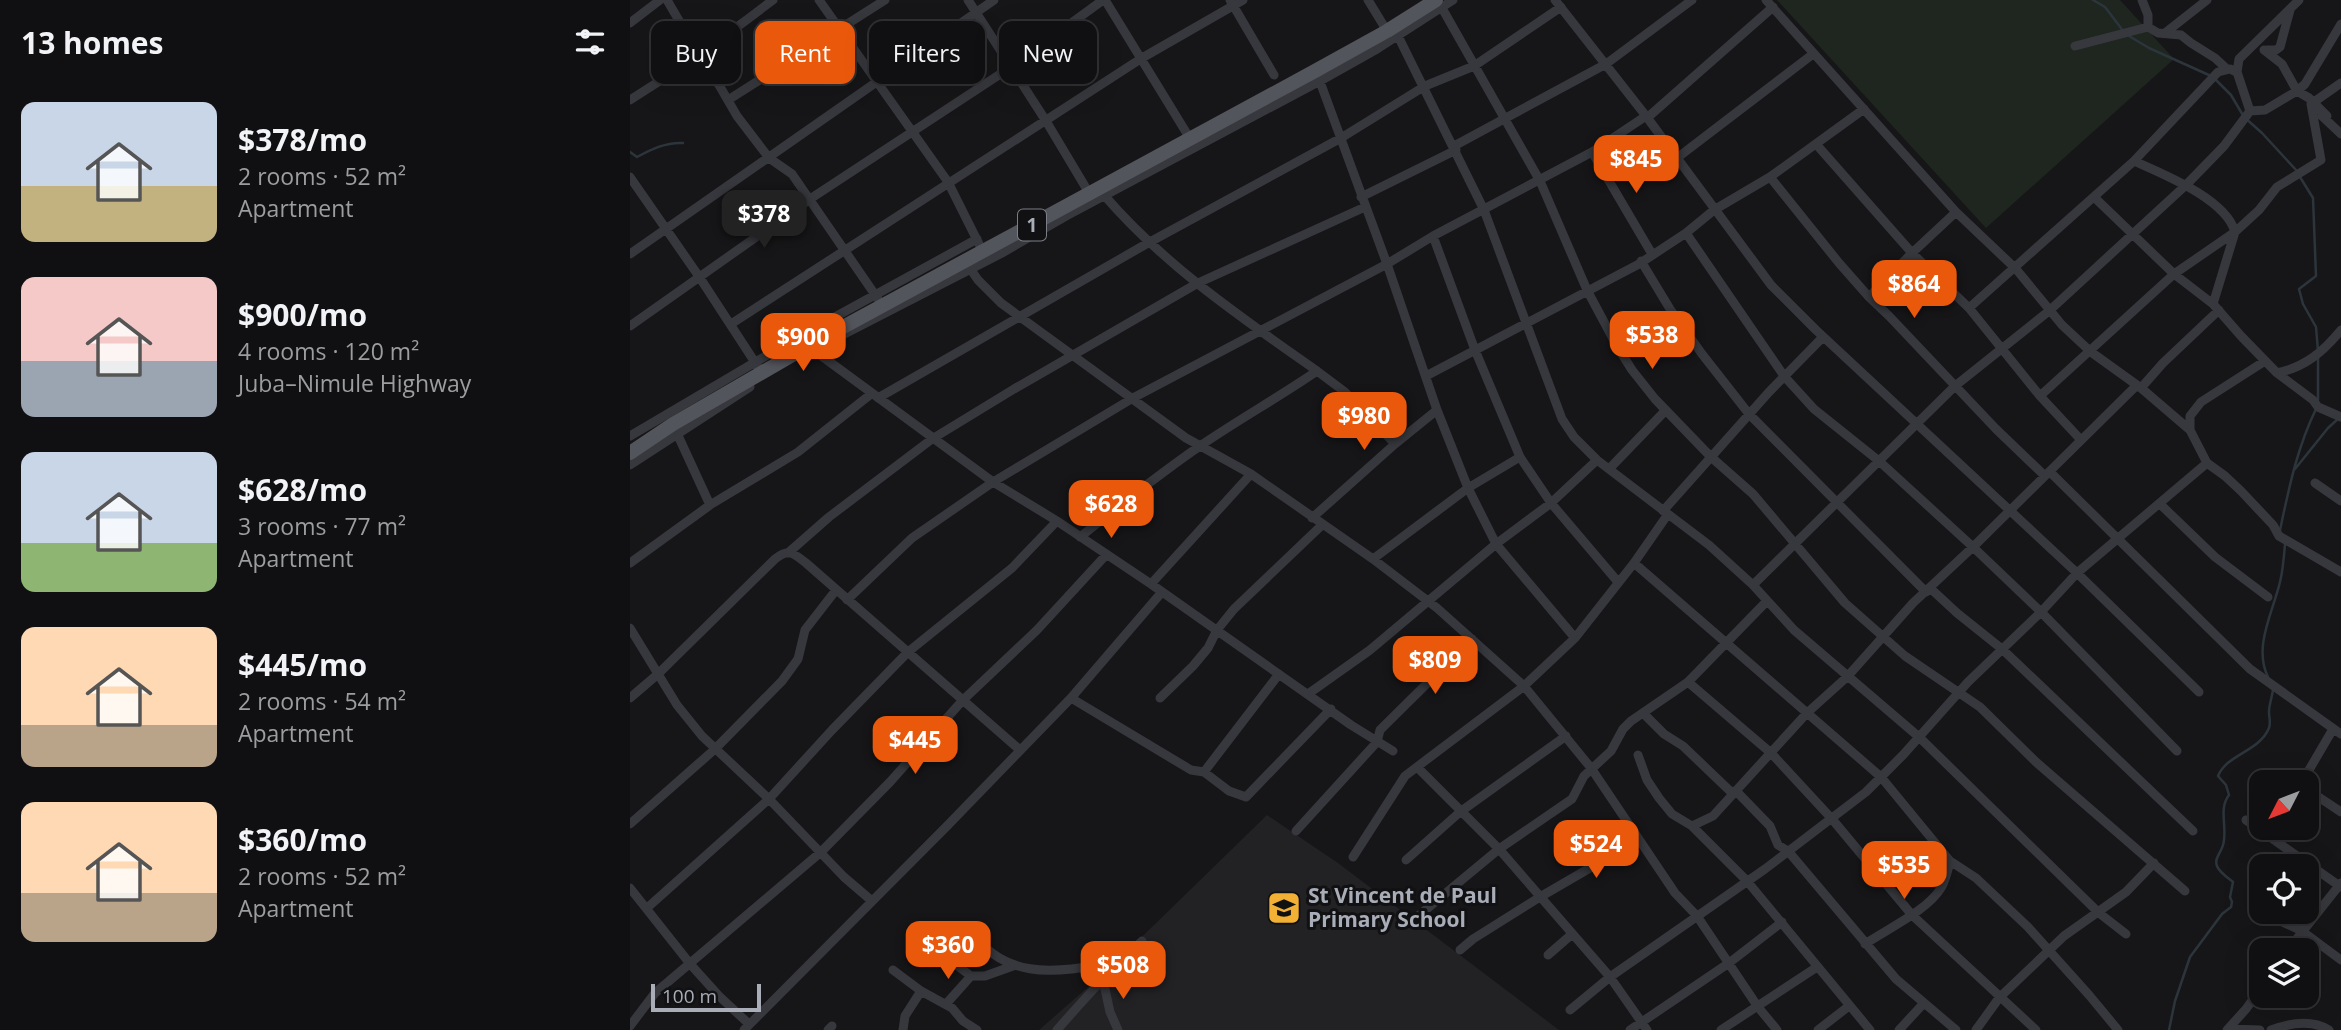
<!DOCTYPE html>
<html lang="en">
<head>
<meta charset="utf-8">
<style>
  body { margin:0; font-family:"Open Sans",sans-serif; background:#19191b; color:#f1f3f6; height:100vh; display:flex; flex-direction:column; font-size:26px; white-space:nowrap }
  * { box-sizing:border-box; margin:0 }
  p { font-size:23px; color:#9c9d9f }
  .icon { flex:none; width:38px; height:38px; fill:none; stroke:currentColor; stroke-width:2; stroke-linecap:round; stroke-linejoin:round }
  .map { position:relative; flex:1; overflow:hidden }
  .drawer { display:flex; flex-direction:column; background:#101012; width:630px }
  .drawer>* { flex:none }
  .banner { position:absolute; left:21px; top:21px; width:665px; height:63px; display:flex; gap:14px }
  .needle { width:46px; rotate:228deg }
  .fabs { position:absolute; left:1619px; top:770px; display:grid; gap:14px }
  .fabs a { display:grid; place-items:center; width:70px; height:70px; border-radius:14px; background:#101012; box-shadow:0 7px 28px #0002,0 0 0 2px #303032; font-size:35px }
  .scale { position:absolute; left:21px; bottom:18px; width:110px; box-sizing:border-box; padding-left:7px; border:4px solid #a8adb8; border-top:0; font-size:19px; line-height:24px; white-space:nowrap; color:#a8adb8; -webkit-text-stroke:5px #111113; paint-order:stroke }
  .price { position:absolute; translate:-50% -60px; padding:0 16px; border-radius:14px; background:#ea580c; color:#fff; font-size:23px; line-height:46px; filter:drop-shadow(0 2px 4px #0008) }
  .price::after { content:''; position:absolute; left:50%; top:42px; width:21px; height:16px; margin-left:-10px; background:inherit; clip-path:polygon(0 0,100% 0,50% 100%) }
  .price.on { background:#222; color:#fff }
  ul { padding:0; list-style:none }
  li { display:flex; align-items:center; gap:21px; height:175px; padding:0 21px }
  li span { display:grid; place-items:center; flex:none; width:196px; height:140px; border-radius:14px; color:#555 }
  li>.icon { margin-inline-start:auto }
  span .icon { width:84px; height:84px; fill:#fffc; stroke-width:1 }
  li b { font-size:30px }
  h2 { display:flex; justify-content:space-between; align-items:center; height:84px; padding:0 21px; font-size:30px }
  .pill { padding:0 24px; border-radius:14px; background:#101012; box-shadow:0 7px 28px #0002,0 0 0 2px #303032; font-size:24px; line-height:63px }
  .pill.on { background:#ea580c; color:#fff }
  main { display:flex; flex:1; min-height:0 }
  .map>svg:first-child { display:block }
</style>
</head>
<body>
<main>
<section class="drawer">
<h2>13 homes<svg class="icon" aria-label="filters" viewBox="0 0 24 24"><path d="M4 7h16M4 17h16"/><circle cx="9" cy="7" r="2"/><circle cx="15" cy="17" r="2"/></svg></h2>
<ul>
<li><span style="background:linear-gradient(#c9d6e8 60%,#c2b280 0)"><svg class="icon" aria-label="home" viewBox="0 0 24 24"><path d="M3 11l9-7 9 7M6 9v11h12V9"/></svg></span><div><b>$378/mo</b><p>2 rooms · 52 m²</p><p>Apartment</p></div></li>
<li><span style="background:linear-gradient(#f6c9c9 60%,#9aa5b1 0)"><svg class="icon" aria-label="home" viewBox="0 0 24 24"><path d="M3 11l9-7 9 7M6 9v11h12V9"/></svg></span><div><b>$900/mo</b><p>4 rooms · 120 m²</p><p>Juba–Nimule Highway</p></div></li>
<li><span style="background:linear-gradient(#c9d6e8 65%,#8fb573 0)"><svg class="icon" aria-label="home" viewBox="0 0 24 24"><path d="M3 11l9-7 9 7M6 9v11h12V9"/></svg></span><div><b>$628/mo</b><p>3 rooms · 77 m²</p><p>Apartment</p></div></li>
<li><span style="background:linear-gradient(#ffd9b3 70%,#b9a48a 0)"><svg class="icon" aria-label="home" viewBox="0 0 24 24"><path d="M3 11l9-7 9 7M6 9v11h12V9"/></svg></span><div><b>$445/mo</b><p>2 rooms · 54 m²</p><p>Apartment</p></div></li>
<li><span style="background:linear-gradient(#ffd9b3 65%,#b9a48a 0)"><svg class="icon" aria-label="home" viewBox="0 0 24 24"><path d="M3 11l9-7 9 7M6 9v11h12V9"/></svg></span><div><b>$360/mo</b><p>2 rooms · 52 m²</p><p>Apartment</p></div></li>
</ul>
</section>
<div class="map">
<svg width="1711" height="1030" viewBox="0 0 1711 1030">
  <rect width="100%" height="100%" fill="#161618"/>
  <path fill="#222225" d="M637,815L708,863L929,1030H409L482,966Z"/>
  <path fill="#1e261f" d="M1147,0H1490L1544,59L1356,228Z"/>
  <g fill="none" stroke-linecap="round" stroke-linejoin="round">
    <path stroke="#2c353c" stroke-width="2.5" d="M1463,0L1475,7L1494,32
      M1499,36L1519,48L1581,76
      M1586,80L1601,95L1614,117L1632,133L1667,171
      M0,152L7,157C22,149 36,142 53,143
      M1670,177L1683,198L1686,276L1669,289L1673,304L1686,327L1688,351
      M1688,400V357
      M1665,469L1698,428L1709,418
      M1650,530C1659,488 1667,448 1686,409
      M1638,677C1623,647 1643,612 1650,582C1653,570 1654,557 1655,544
      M1539,1030L1545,1001L1560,957L1592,914L1601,907L1602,902L1600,897L1603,882C1598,878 1589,872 1587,866C1584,858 1591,853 1593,845C1598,828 1588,809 1599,795L1596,785L1588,776C1597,754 1629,752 1639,728C1641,722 1639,718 1639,712C1639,705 1642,697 1643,690"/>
    <path stroke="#37383d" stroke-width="9" d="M37,0L58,36L67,57L89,85L107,116L139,158L162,174L248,299
      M189,0L318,182L349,244
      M338,0L416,121L459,193
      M475,0L559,137
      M600,0L644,75
      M738,0L757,31
      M925,0L1016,116L1141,285L1186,330L1447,573L1569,692
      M1136,0L1326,212L1386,269L1432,325L1461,352L1511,388L1560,430L1577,463L1595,476L1611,491L1643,525L1649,536L1711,572
      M1512,0L1518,15V27
      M812,8L910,181L957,290L987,346L1002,370L1025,399L1081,457L1123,494L1215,603L1275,656L1350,707L1406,762L1555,891
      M0,23L30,0
      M1535,33L1577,0
      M1445,46L1518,27L1528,33L1551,35L1561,43L1585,58L1597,69
      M1634,50L1652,64L1667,91L1675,84L1711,24
      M1637,50H1646L1650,47L1660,10
      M689,79L757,264L807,410L838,488L866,544L945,638
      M0,100L67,57L143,0
      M98,100L255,0
      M1681,104L1711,83
      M1620,111L1607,72L1609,59L1669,0
      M1692,116L1711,134
      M1017,118L1143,7
      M1186,144L1282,253L1339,308L1410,396L1451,440
      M824,146L976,64L1062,0
      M962,152L1022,254
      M1047,158L1183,54
      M1504,161C1533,174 1596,199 1605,232L1583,304
      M0,177L70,278L128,367
      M1140,177L1209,263L1239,297L1259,316L1366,429L1415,476
      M731,197L826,150
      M1464,197L1544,274L1583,304L1611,336L1647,373L1683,400L1688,407L1711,417
      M1056,233L1154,376L1184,409L1249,461L1343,547L1411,612L1547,751
      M0,254L364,0
      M335,261L348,280L371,303L556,438L621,474L743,559L807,608L894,686L961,768L1045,893L1067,916L1128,1007L1147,1030
      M1011,261L1040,309L1072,354L1119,414L1296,592
      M1239,297L1282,253L1326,212
      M1339,308L1504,161L1588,72L1600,69L1607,72
      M101,324L512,58L613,0
      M0,326L180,199L381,67L473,0
      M193,345L372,253L436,216L690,81L747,49L823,0
      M178,346L363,482L427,521L521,584L721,725L763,751
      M687,371L715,392L765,444
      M1647,373C1675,367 1693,352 1711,330
      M796,376L1009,264L1056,233L1084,210L1140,177L1234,109
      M1511,388L1533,363L1589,310
      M1410,396L1544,274L1605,232L1629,210L1647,187L1691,160L1681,104
      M248,398L518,243L711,138L795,86L844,66L931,7
      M45,429L80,505
      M1560,430V416L1571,402L1635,361
      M0,436L163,340L347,239
      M890,457L921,503L988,582
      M0,465L120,387
      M980,468L1036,410
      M1420,472L1620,669L1711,734
      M1685,483L1711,501
      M1530,504L1585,557L1638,597
      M1033,511L1139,392L1193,337
      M1038,514L1079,545L1123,585L1325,386L1419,311L1556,185L1594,146L1620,111L1635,110L1667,91L1679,98L1697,116L1681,104
      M682,518L765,444L807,410
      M450,537C489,506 529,474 570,446C608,420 649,397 687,371C612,318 534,265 474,195
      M158,553L199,517L302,439L384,389L568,283L735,207
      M743,559L838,488L890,457L845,350L803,236
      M0,563L80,505L168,452L241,394
      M1004,563L1251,777L1320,861L1346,878L1398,927L1459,995L1488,1030
      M521,584L621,474
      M1123,585L1164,630L1289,737L1469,913L1496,934
      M1300,588L1327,613L1372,649L1563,831
      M217,600L282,538L363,482L503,398L757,264L803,236L962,152L1016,116
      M0,628L47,705L72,736L139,799L214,877L242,901
      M1058,682L1141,753L1202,819L1282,915L1406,1030
      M678,694L740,650L866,544L921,503L967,460
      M0,698L28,674L145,559C159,548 163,553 176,563L390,750
      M441,698L561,770L574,772L649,674
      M530,698L563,666L578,648L587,630L604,609L692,525
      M1013,713L1034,734L1053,746L1100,791L1107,792L1140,826L1148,845L1158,851L1266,979L1326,1030
      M1008,755L1017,780L1029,798L1042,814L1062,826L1083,816L1177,713L1217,677L1283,603L1343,547L1507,385
      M788,768L869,849L980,977L1017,1030
      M574,772L599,791L616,797L701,709
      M1675,782L1679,770L1703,729
      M1676,787L1687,796L1711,812
      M1616,820L1711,887
      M0,824L85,749L152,681L168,659L175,630L206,590
      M1062,826L1117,881L1240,1030
      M666,831L747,742L750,730L842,639
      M723,857L775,776L894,686L945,638L1004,563L1038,514L967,460L944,437L932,419L854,210L768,36
      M776,860L830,812L936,736
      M0,888L61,965L89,996L119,1024
      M17,908L139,799L202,730L278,652L382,568L427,521
      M1631,912L1672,931L1711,960
      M787,917L869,849L942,799L954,776L981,751L993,729L1001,721L1058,682L1137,601
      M299,935L321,961L341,976H355L383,966
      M344,935C375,976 421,974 467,965L479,972
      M1235,944C1257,929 1297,911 1311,888C1316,880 1318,870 1320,861
      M830,950L843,939L910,897L1008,840
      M1658,950L1711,883
      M918,955L941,935
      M263,970L291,991L322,1008L333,1021L347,1030
      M473,980L480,1012L488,1030
      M316,1004L341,976
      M940,1010L980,977L1135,869L1236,792L1273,755L1338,682L1411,612L1447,573L1577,463
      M0,1026L25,993L191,852L260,782L332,701L407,630L476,555
      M1598,1029L1630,1030
      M114,1030L317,826L441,698L532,592
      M198,1030L202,1026
      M273,1030L275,1016L291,991
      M427,1030C454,999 482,968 512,941
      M1000,1030L1099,963L1152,922
      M1091,1030L1187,967
      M1188,1030L1219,1006
      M1269,1030L1294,1003
      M1346,1030L1369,998L1434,936L1496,892L1524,863
      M1597,1030L1616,1009L1631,988
      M1641,1030C1660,1023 1681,1019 1699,1030"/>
    <path stroke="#53555c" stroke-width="14" d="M0,453L43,424L178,346L685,71L757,31L806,0"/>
  </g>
  <defs>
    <symbol id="school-square" viewBox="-11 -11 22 22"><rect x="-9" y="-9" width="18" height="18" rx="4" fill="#f2b134" stroke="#111113"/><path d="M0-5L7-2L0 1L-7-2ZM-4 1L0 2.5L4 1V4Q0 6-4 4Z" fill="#111"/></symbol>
  </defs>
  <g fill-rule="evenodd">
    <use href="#school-square" x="635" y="889" width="38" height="38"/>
  </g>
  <g text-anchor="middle" stroke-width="6" stroke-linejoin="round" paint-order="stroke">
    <rect fill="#111113" stroke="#7b7e86" stroke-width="2" x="388" y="209.5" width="28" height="31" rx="5"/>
    <g font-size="19" font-weight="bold" fill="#a8adb8">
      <text x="402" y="232">1</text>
    </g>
    <g font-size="21" font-weight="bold" fill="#a8adb8" stroke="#111113" text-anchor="start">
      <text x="678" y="903">St Vincent de Paul<tspan x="678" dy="24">Primary School</tspan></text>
    </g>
  </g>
</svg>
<div class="fabs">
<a><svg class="needle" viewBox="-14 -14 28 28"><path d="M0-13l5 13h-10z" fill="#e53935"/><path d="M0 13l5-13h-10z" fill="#9c9d9f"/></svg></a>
<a><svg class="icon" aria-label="locate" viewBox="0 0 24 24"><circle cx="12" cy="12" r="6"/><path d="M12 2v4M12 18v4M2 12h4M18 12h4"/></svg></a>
<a><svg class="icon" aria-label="layers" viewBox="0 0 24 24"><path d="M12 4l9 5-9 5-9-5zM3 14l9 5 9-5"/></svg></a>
</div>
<div class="scale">100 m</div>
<b class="price" style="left:1006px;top:195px">$845</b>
<b class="price on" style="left:134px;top:250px">$378</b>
<b class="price" style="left:1284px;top:320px">$864</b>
<b class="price" style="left:1022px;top:371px">$538</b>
<b class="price" style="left:173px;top:373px">$900</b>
<b class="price" style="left:734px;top:452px">$980</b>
<b class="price" style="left:481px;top:540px">$628</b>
<b class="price" style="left:805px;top:696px">$809</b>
<b class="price" style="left:285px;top:776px">$445</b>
<b class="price" style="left:966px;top:880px">$524</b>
<b class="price" style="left:1274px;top:901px">$535</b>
<b class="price" style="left:318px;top:981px">$360</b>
<b class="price" style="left:493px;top:1001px">$508</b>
<div class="banner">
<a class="pill">Buy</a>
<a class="pill on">Rent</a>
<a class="pill">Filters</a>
<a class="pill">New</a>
</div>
</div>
</main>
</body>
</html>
